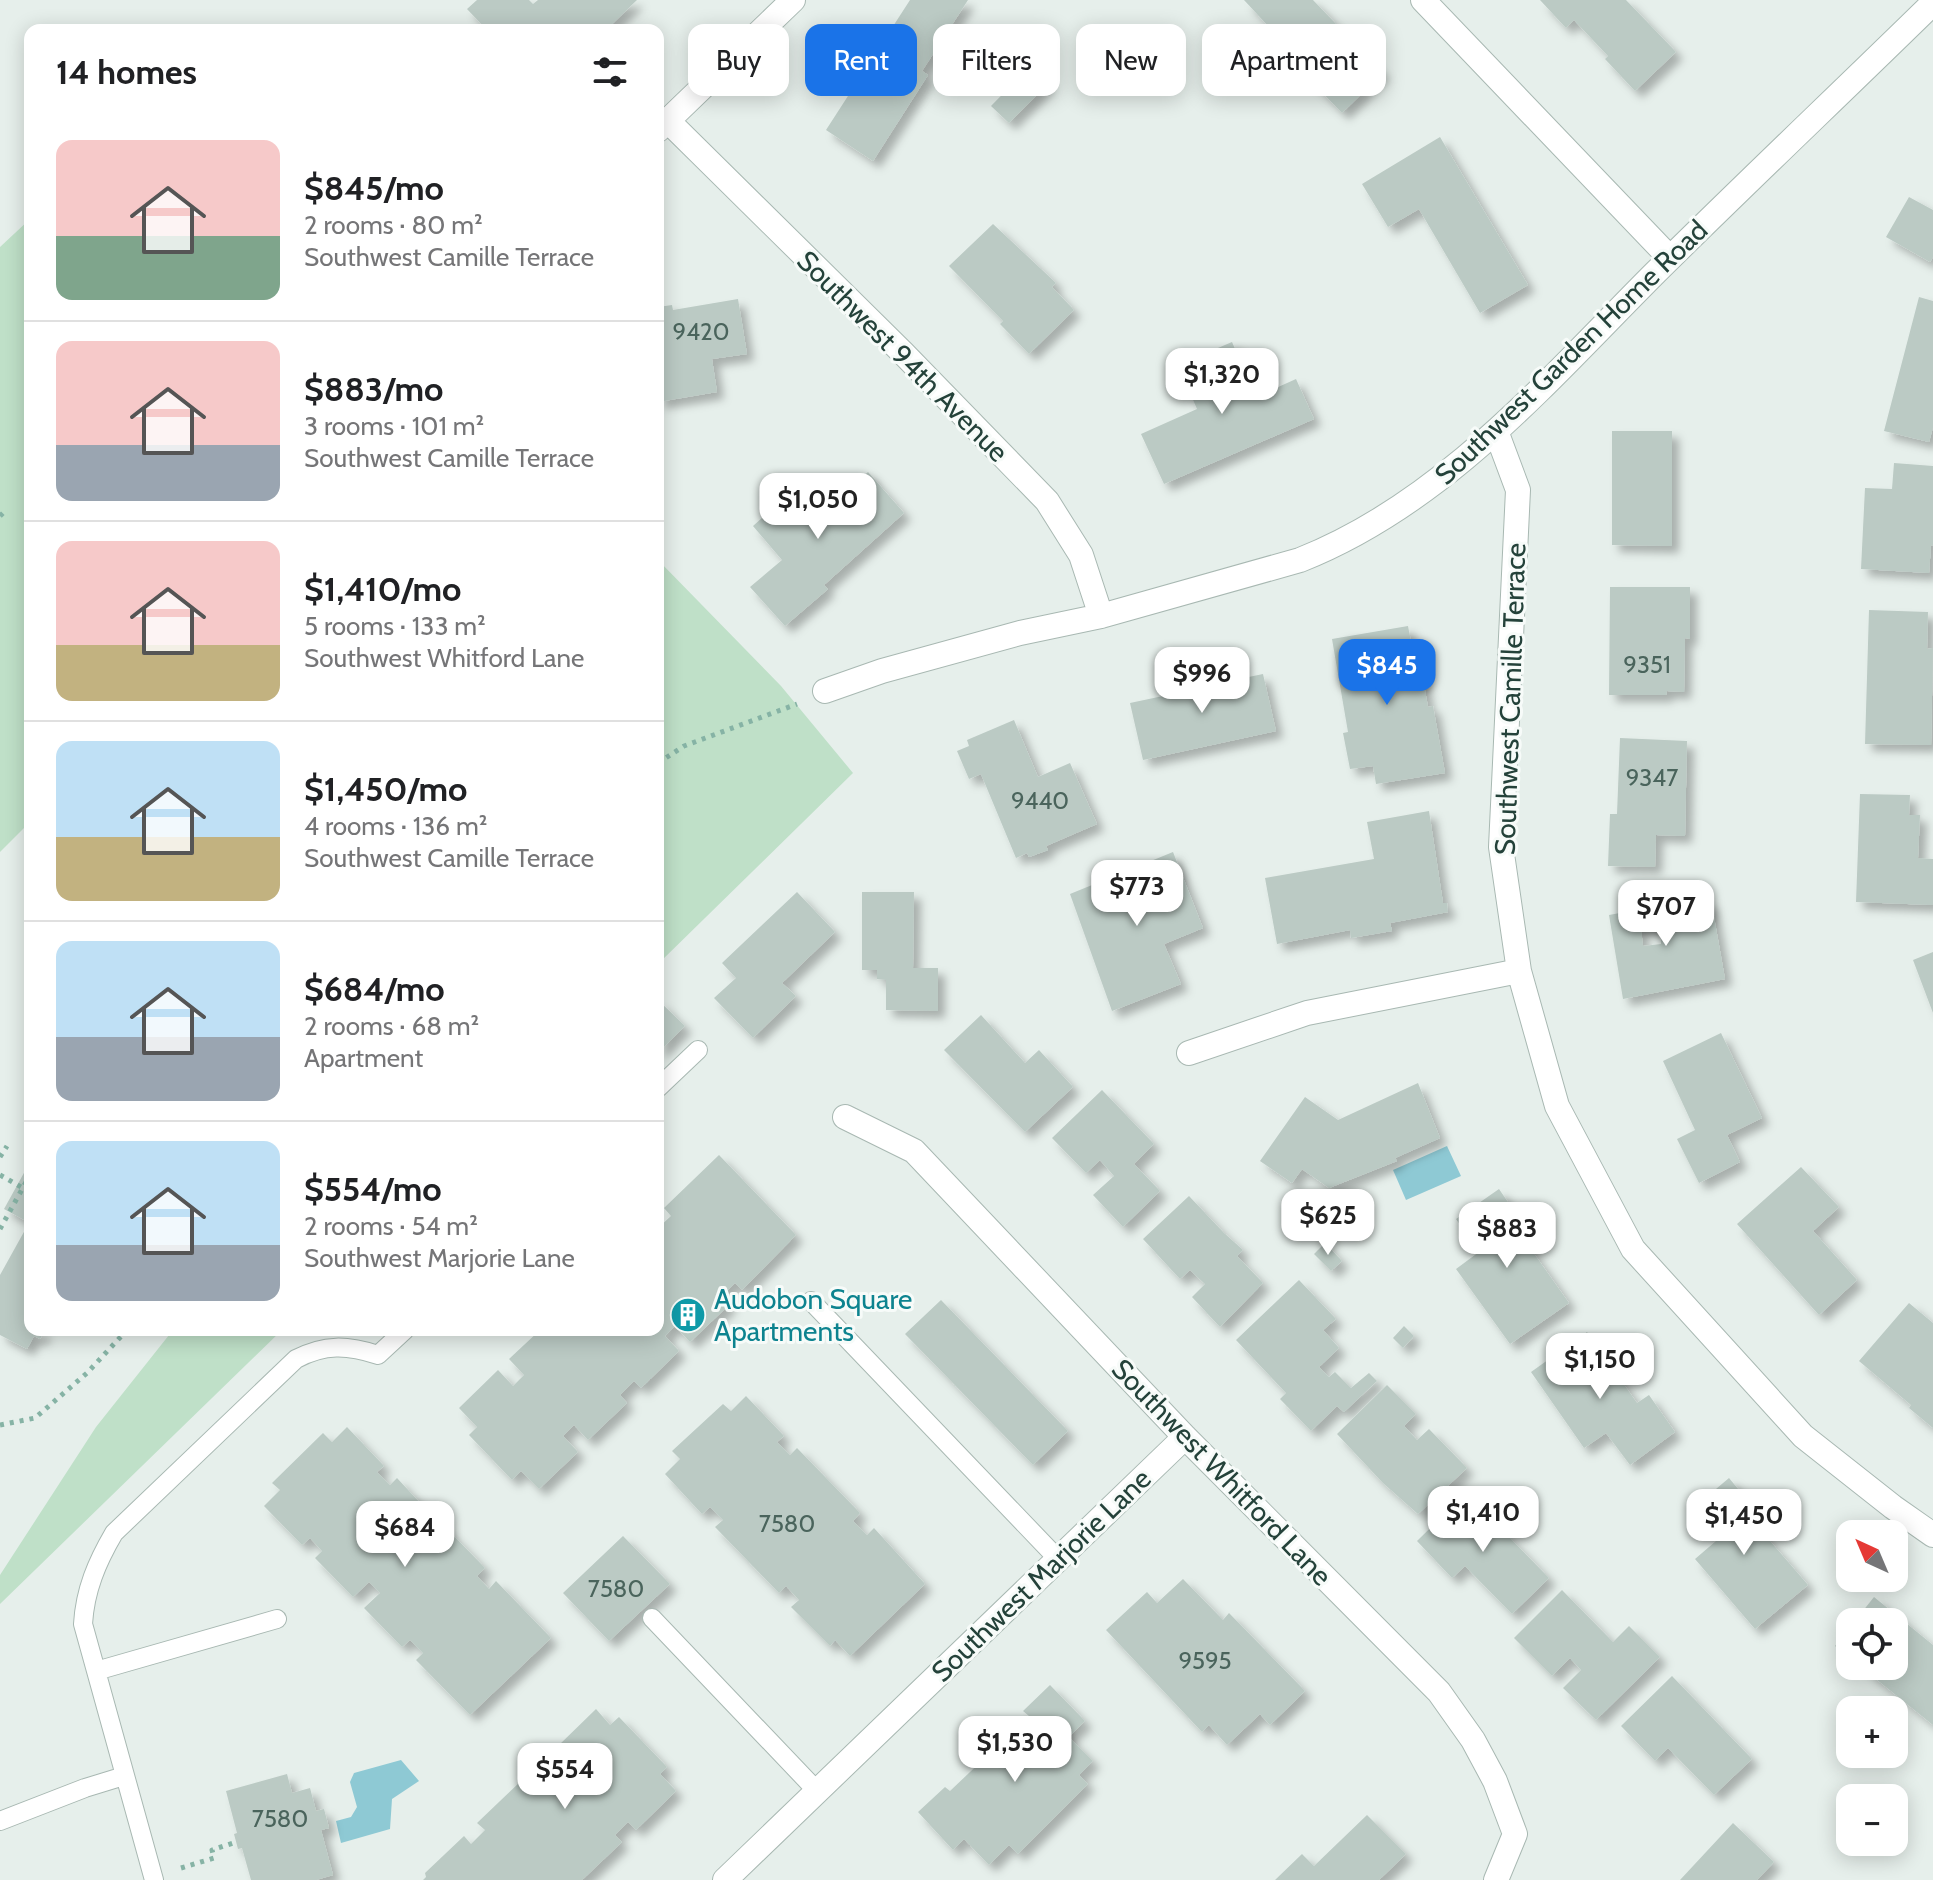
<!DOCTYPE html>
<html lang="en">
<head>
<meta charset="utf-8">
<style>
  body { margin:0; font-family:Cabin,sans-serif; background:#f2f2f2; color:#202124; height:100vh; display:flex; flex-direction:column; font-size:30px; white-space:nowrap }
  * { box-sizing:border-box; margin:0 }
  p { font-size:26px; color:#757577 }
  .icon { flex:none; width:44px; height:44px; fill:none; stroke:currentColor; stroke-width:2; stroke-linecap:round; stroke-linejoin:round }
  .map { position:relative; flex:1; overflow:hidden }
  .sheet { position:absolute; left:24px; top:24px; width:640px; height:1312px; display:flex; flex-direction:column; background:#fff; border-radius:16px; box-shadow:0 4px 20px #0003 }
  .sheet>* { flex:none }
  .banner { position:absolute; left:688px; top:24px; width:760px; height:72px; display:flex; gap:16px }
  .needle { width:52px; rotate:316deg }
  .controls { position:absolute; left:1836px; top:1520px; display:grid; gap:16px }
  .controls a { display:grid; place-items:center; width:72px; height:72px; border-radius:16px; background:#fff; box-shadow:0 4px 20px #0003; font-size:40px }
  .price { position:absolute; translate:-50% -68px; padding:0 18px; border-radius:16px; background:#fff; color:#222; font-size:26px; line-height:52px; filter:drop-shadow(0 2px 4px #0008) }
  .price::after { content:''; position:absolute; left:50%; top:48px; width:24px; height:18px; margin-left:-12px; background:inherit; clip-path:polygon(0 0,100% 0,50% 100%) }
  .price.selected { background:#1a73e8; color:#fff }
  ul { padding:0; list-style:none }
  li { display:flex; align-items:center; gap:24px; height:200px; padding:0 32px }
  li+li { border-top:2px solid #e0e0e0 }
  li span { display:grid; place-items:center; flex:none; width:224px; height:160px; border-radius:16px; color:#555 }
  li>.icon { margin-inline-start:auto }
  span .icon { width:96px; height:96px; fill:#fffc; stroke-width:1 }
  li b { font-size:34px }
  h2 { display:flex; justify-content:space-between; align-items:center; height:96px; padding:0 32px; font-size:34px }
  .chip { padding:0 28px; border-radius:16px; background:#fff; box-shadow:0 4px 20px #0003; font-size:28px; line-height:72px }
  .chip.selected { background:#1a73e8; color:#fff }
  .map>svg:first-child { display:block }
</style>
</head>
<body>
<div class="map">
<svg width="1933" height="1880" viewBox="0 0 1933 1880">
  <defs>
    <filter id="shadow"><feDropShadow dx="7" dy="7" stdDeviation="4" flood-color="#0004"/></filter>
  </defs>
  <rect width="100%" height="100%" fill="#e6efeb"/>
  <path fill="#bfe0c8" d="M30,219V822L0,852V247Z
    M658,560L781,686L853,773L658,964Z
    M173,1330H282L0,1604V1575L96,1427Z"/>
  <path fill="#8ec9d4" d="M1447,1146L1461,1176L1406,1200L1393,1170Z
    M401,1760L419,1781L392,1799L390,1829L341,1843L336,1821L351,1817L357,1807L350,1782L354,1773Z"/>
  <path fill="#bbcac4" fill-rule="evenodd" filter="url(#shadow)" d="M477,0H529L533,4L538,0H637L606,30H487L467,9Z
    M910,0H968L922,71L928,75L873,161L826,130Z
    M1244,0H1313L1383,73L1342,113L1265,33L1270,28Z
    M1540,0H1626L1676,52L1635,91L1605,59L1608,56L1574,20L1566,28Z
    M1030,66L1048,84L1009,123L991,106Z
    M1440,137L1528,285L1480,313L1419,209L1388,227L1362,184Z
    M1909,197L1933,210V257L1930,262L1886,237Z
    M993,224L1056,283L1052,287L1074,310L1029,354L1000,324L1003,321L949,266Z
    M1919,297L1933,301V427L1929,442L1884,431Z
    M738,299L747,354L712,359L717,392L658,402V307L672,305L673,310Z
    M1232,342L1256,397L1296,379L1314,419L1164,484L1141,434L1197,409L1178,365Z
    M1612,431H1672V546L1612,545Z
    M1894,463L1933,466V546L1931,545L1929,573L1861,569L1865,488L1892,489Z
    M868,472L904,513L824,585L828,589L785,626L750,587L782,560L753,526L805,479L830,507Z
    M1610,587H1690V639L1685,638L1684,692L1667,691L1666,695H1609Z
    M1869,610L1928,612L1927,649L1933,648L1931,745L1865,744Z
    M1408,626L1417,674L1422,673L1428,707L1433,706L1445,773L1376,784L1373,766L1350,769L1343,733L1348,732L1332,639Z
    M1263,674L1276,731L1143,760L1130,703L1163,696L1162,688L1218,676L1220,683Z
    M1014,720L1038,777L1070,763L1097,824L1046,846L1048,850L1029,857L1027,853L1016,858L981,774L969,779L957,751L969,746L967,740Z
    M1620,738L1687,741L1685,836L1656,835L1655,867L1608,866L1610,814H1617Z
    M1860,794L1910,795L1909,815H1920L1918,858L1933,859V905L1856,902Z
    M1429,811L1443,903H1447L1448,912L1390,923L1392,931L1351,938L1350,930L1277,944L1265,878L1374,859L1367,822Z
    M1173,852L1203,928L1164,944L1181,984L1112,1011L1070,894Z
    M797,892L835,932L782,983L796,996L753,1038L714,998L736,978L722,963Z
    M862,892H914L913,968H938V1011L886,1010V980L877,979V970H862Z
    M1711,900L1725,979L1623,999L1609,915L1679,902V906ZM1660,928L1661,944L1643,946L1641,929Z
    M1933,952V1013L1913,960Z
    M658,1000L685,1026L658,1053Z
    M981,1015L1025,1063L1039,1050L1073,1087L1025,1132L944,1050Z
    M1721,1033L1762,1118L1727,1135L1740,1162L1699,1183L1677,1139L1695,1130L1663,1061Z
    M1418,1083L1440,1138L1395,1158L1397,1161L1329,1188L1302,1169L1292,1183L1260,1161L1305,1097L1338,1120Z
    M1102,1090L1154,1144L1134,1164L1160,1191L1123,1227L1093,1195L1114,1176L1100,1160L1086,1173L1052,1138Z
    M719,1155L796,1235L742,1290L735,1283L722,1296L730,1304L690,1342L675,1326L665,1336L679,1351L641,1388L634,1381L620,1395L627,1403L588,1440L574,1425L563,1436L578,1452L539,1489L521,1471L512,1480L469,1435L477,1427L459,1408L498,1370L513,1386L524,1375L509,1359L540,1330H658V1228L671,1216L664,1208Z
    M30,1162V1223L4,1209Z
    M1801,1167L1839,1207L1813,1231L1857,1280L1819,1315L1737,1224Z
    M1499,1189L1525,1227L1518,1231L1569,1303L1510,1344L1456,1269L1479,1252L1456,1219Z
    M1189,1196L1224,1233L1243,1250L1237,1256L1263,1283L1220,1327L1192,1297L1205,1284L1190,1270L1180,1279L1143,1239Z
    M25,1230L30,1233V1330H45L40,1339L34,1336L27,1349L0,1335V1275Z
    M1325,1243L1342,1261L1331,1271L1314,1254Z
    M1299,1280L1336,1319L1323,1330L1339,1348L1319,1367L1329,1377L1335,1372L1351,1388L1369,1373L1377,1381L1344,1412L1337,1406L1311,1431L1280,1399L1286,1393L1236,1340Z
    M941,1300L1068,1431L1033,1465L905,1334Z
    M1909,1303L1933,1323V1428L1909,1408L1911,1405L1859,1361Z
    M1404,1326L1414,1336L1403,1348L1393,1338Z
    M1587,1332L1637,1403L1649,1395L1675,1432L1630,1465L1606,1433L1584,1448L1531,1372Z
    M1387,1385L1416,1414L1404,1426L1417,1440L1429,1429L1467,1468L1418,1514L1383,1483L1337,1434Z
    M746,1396L784,1436L777,1442L790,1455L797,1448L860,1513L853,1521L867,1535L874,1528L925,1584L850,1656L835,1640L830,1646L791,1607L799,1600L786,1586L779,1593L715,1527L723,1520L710,1507L702,1514L665,1474L680,1459L672,1451L723,1404L731,1411Z
    M347,1427L384,1466L377,1472L390,1485L397,1478L435,1519L420,1533L430,1544L446,1528L485,1568L477,1576L489,1589L496,1581L551,1638L470,1715L416,1660L423,1653L410,1640L402,1647L364,1608L380,1593L369,1582L353,1597L315,1558L322,1551L310,1538L302,1545L264,1506L280,1490L272,1483L323,1433L332,1442Z
    M1729,1478L1758,1513L1751,1519L1808,1585L1755,1629L1695,1559L1716,1541L1690,1511Z
    M1466,1493L1549,1578L1512,1614L1465,1566L1452,1578L1417,1541Z
    M623,1536L670,1584L609,1641L563,1593Z
    M1183,1579L1223,1620L1229,1613L1305,1691L1270,1725L1260,1714L1227,1745L1209,1725L1202,1732L1106,1630L1147,1592L1157,1603Z
    M1562,1590L1613,1642L1629,1626L1660,1657L1596,1720L1563,1688L1581,1670L1570,1658L1552,1676L1514,1638Z
    M1874,1597L1933,1645V1725L1860,1666H1894V1622H1854Z
    M1850,1627V1658L1835,1646Z
    M1672,1676L1752,1759L1714,1795L1668,1748L1655,1761L1621,1726Z
    M1050,1685L1085,1721L1069,1737L1093,1761L1079,1775L1088,1784L1018,1854L1009,1845L989,1865L964,1839L953,1850L918,1812L945,1787L950,1791L1029,1716L1023,1711Z
    M596,1709L610,1725L619,1717L667,1767L660,1774L676,1791L636,1830L628,1822L615,1835L622,1842L582,1880H423L426,1877L425,1873L464,1836L471,1844L485,1830L477,1823L543,1760L550,1767L564,1753L558,1746Z
    M287,1774L292,1793L310,1788L316,1811L324,1809L329,1828L321,1830L333,1875L316,1880H251L242,1848L238,1849L234,1834L237,1833L226,1791Z
    M1367,1815L1406,1854L1379,1880H1275L1302,1854L1314,1866Z
    M1733,1823L1774,1862L1757,1880H1680Z"/>
  <g fill="none" stroke-linecap="round" stroke-linejoin="round">
    <defs>
      <path id="service" d="M658,1088L698,1050
        M811,1301L1058,1559
        M652,1618L817,1791
        M96,1671L277,1619
        M0,1821L85,1788L124,1776
        M154,1880L83,1624C85,1590 97,1562 114,1533L296,1359C325,1344 347,1345 378,1355L405,1330"/>
      <path id="minor" d="M1423,0L1670,258
        M668,121L903,353L1047,501L1081,555L1101,616
        M658,130L793,0
        M1496,431L1518,490L1501,847L1519,971L1557,1106L1633,1249L1803,1436L1893,1507L1933,1535
        M825,691L882,671L1020,633L1101,616L1300,560C1444,503 1548,380 1655,273C1747,182 1841,93 1933,3
        M1189,1053L1307,1013L1519,971
        M845,1117L914,1151L1185,1437L1439,1692L1473,1740L1495,1781L1515,1834L1496,1880
        M725,1880L1185,1437"/>
    </defs>
    <use href="#service" stroke="#a8b8b2" stroke-width="20"/>
    <use href="#minor" stroke="#a8b8b2" stroke-width="26"/>
    <path stroke="#86b3a5" stroke-width="5" stroke-dasharray="4 6" stroke-linecap="butt" d="M0,516L6,510
      M29,559L30,560
      M658,763L684,746L797,704
      M30,1044V1048
      M0,1157L7,1146
      M0,1175L23,1188
      M0,1229L30,1175
      M0,1425L35,1418L87,1373L127,1330
      M181,1868L214,1858L212,1850L236,1842"/>
    <use href="#service" stroke="#fff" stroke-width="18"/>
    <use href="#minor" stroke="#fff" stroke-width="24"/>
  </g>
  <defs>
    <symbol id="building-disc" viewBox="-11 -11 22 22"><circle r="9.5" fill="#0f9aa8" stroke="#f7fbf9"/><path d="M-4-6H4V6H1V3H-1V6H-4ZM-2.5-4.3h1.7v1.8h-1.7ZM.8-4.3h1.7v1.8H.8ZM-2.5-1h1.7V.8h-1.7ZM.8-1h1.7V.8H.8Z" fill="#fff"/></symbol>
  </defs>
  <g fill-rule="evenodd">
    <use href="#building-disc" x="668" y="1295" width="40" height="40"/>
  </g>
  <g text-anchor="middle" stroke-width="6" stroke-linejoin="round" paint-order="stroke">
    <g font-size="24" fill="#4a645c">
      <text x="701" y="340">9420</text>
      <text x="1647" y="673">9351</text>
      <text x="1652" y="786">9347</text>
      <text x="1040" y="809">9440</text>
      <text x="787" y="1532">7580</text>
      <text x="616" y="1597">7580</text>
      <text x="1205" y="1669">9595</text>
      <text x="280" y="1827">7580</text>
    </g>
    <g font-size="28" fill="#24423a" stroke="#f7fbf9">
      <text transform="translate(1571 352) rotate(-44)" y="10">Southwest Garden Home Road</text>
      <text transform="translate(903 356) rotate(45)" y="10">Southwest 94th Avenue</text>
      <text transform="translate(1510 699) rotate(-88)" y="10">Southwest Camille Terrace</text>
      <text transform="translate(1222 1472) rotate(46)" y="10">Southwest Whitford Lane</text>
      <text transform="translate(1041 1575) rotate(-44)" y="10">Southwest Marjorie Lane</text>
    </g>
    <g font-size="28" fill="#0d838f" stroke="#f7fbf9" text-anchor="start">
      <text x="714" y="1309">Audobon Square<tspan x="714" dy="32">Apartments</tspan></text>
    </g>
  </g>
</svg>
<div class="controls">
<a><svg class="needle" viewBox="-14 -14 28 28"><path d="M0-13l5 13h-10z" fill="#e53935"/><path d="M0 13l5-13h-10z" fill="#757577"/></svg></a>
<a><svg class="icon" aria-label="locate" viewBox="0 0 24 24"><circle cx="12" cy="12" r="6"/><path d="M12 2v4M12 18v4M2 12h4M18 12h4"/></svg></a>
<a>+</a>
<a>−</a>
</div>
<b class="price" style="left:1222px;top:416px">$1,320</b>
<b class="price" style="left:818px;top:541px">$1,050</b>
<b class="price selected" style="left:1387px;top:707px">$845</b>
<b class="price" style="left:1202px;top:715px">$996</b>
<b class="price" style="left:1137px;top:928px">$773</b>
<b class="price" style="left:1666px;top:948px">$707</b>
<b class="price" style="left:1328px;top:1257px">$625</b>
<b class="price" style="left:1507px;top:1270px">$883</b>
<b class="price" style="left:1600px;top:1401px">$1,150</b>
<b class="price" style="left:1483px;top:1554px">$1,410</b>
<b class="price" style="left:1744px;top:1557px">$1,450</b>
<b class="price" style="left:405px;top:1569px">$684</b>
<b class="price" style="left:1015px;top:1784px">$1,530</b>
<b class="price" style="left:565px;top:1811px">$554</b>
<div class="banner">
<a class="chip">Buy</a>
<a class="chip selected">Rent</a>
<a class="chip">Filters</a>
<a class="chip">New</a>
<a class="chip">Apartment</a>
</div>
<section class="sheet">
<h2>14 homes<svg class="icon" aria-label="filters" viewBox="0 0 24 24"><path d="M4 7h16M4 17h16"/><circle cx="9" cy="7" r="2"/><circle cx="15" cy="17" r="2"/></svg></h2>
<ul>
<li><span style="background:linear-gradient(#f6c9c9 60%,#7fa58c 0)"><svg class="icon" aria-label="home" viewBox="0 0 24 24"><path d="M3 11l9-7 9 7M6 9v11h12V9"/></svg></span><div><b>$845/mo</b><p>2 rooms · 80 m²</p><p>Southwest Camille Terrace</p></div></li>
<li><span style="background:linear-gradient(#f6c9c9 65%,#9aa5b1 0)"><svg class="icon" aria-label="home" viewBox="0 0 24 24"><path d="M3 11l9-7 9 7M6 9v11h12V9"/></svg></span><div><b>$883/mo</b><p>3 rooms · 101 m²</p><p>Southwest Camille Terrace</p></div></li>
<li><span style="background:linear-gradient(#f6c9c9 65%,#c2b280 0)"><svg class="icon" aria-label="home" viewBox="0 0 24 24"><path d="M3 11l9-7 9 7M6 9v11h12V9"/></svg></span><div><b>$1,410/mo</b><p>5 rooms · 133 m²</p><p>Southwest Whitford Lane</p></div></li>
<li><span style="background:linear-gradient(#bfe0f5 60%,#c2b280 0)"><svg class="icon" aria-label="home" viewBox="0 0 24 24"><path d="M3 11l9-7 9 7M6 9v11h12V9"/></svg></span><div><b>$1,450/mo</b><p>4 rooms · 136 m²</p><p>Southwest Camille Terrace</p></div></li>
<li><span style="background:linear-gradient(#bfe0f5 60%,#9aa5b1 0)"><svg class="icon" aria-label="home" viewBox="0 0 24 24"><path d="M3 11l9-7 9 7M6 9v11h12V9"/></svg></span><div><b>$684/mo</b><p>2 rooms · 68 m²</p><p>Apartment</p></div></li>
<li><span style="background:linear-gradient(#bfe0f5 65%,#9aa5b1 0)"><svg class="icon" aria-label="home" viewBox="0 0 24 24"><path d="M3 11l9-7 9 7M6 9v11h12V9"/></svg></span><div><b>$554/mo</b><p>2 rooms · 54 m²</p><p>Southwest Marjorie Lane</p></div></li>
</ul>
</section>
</div>
</body>
</html>
